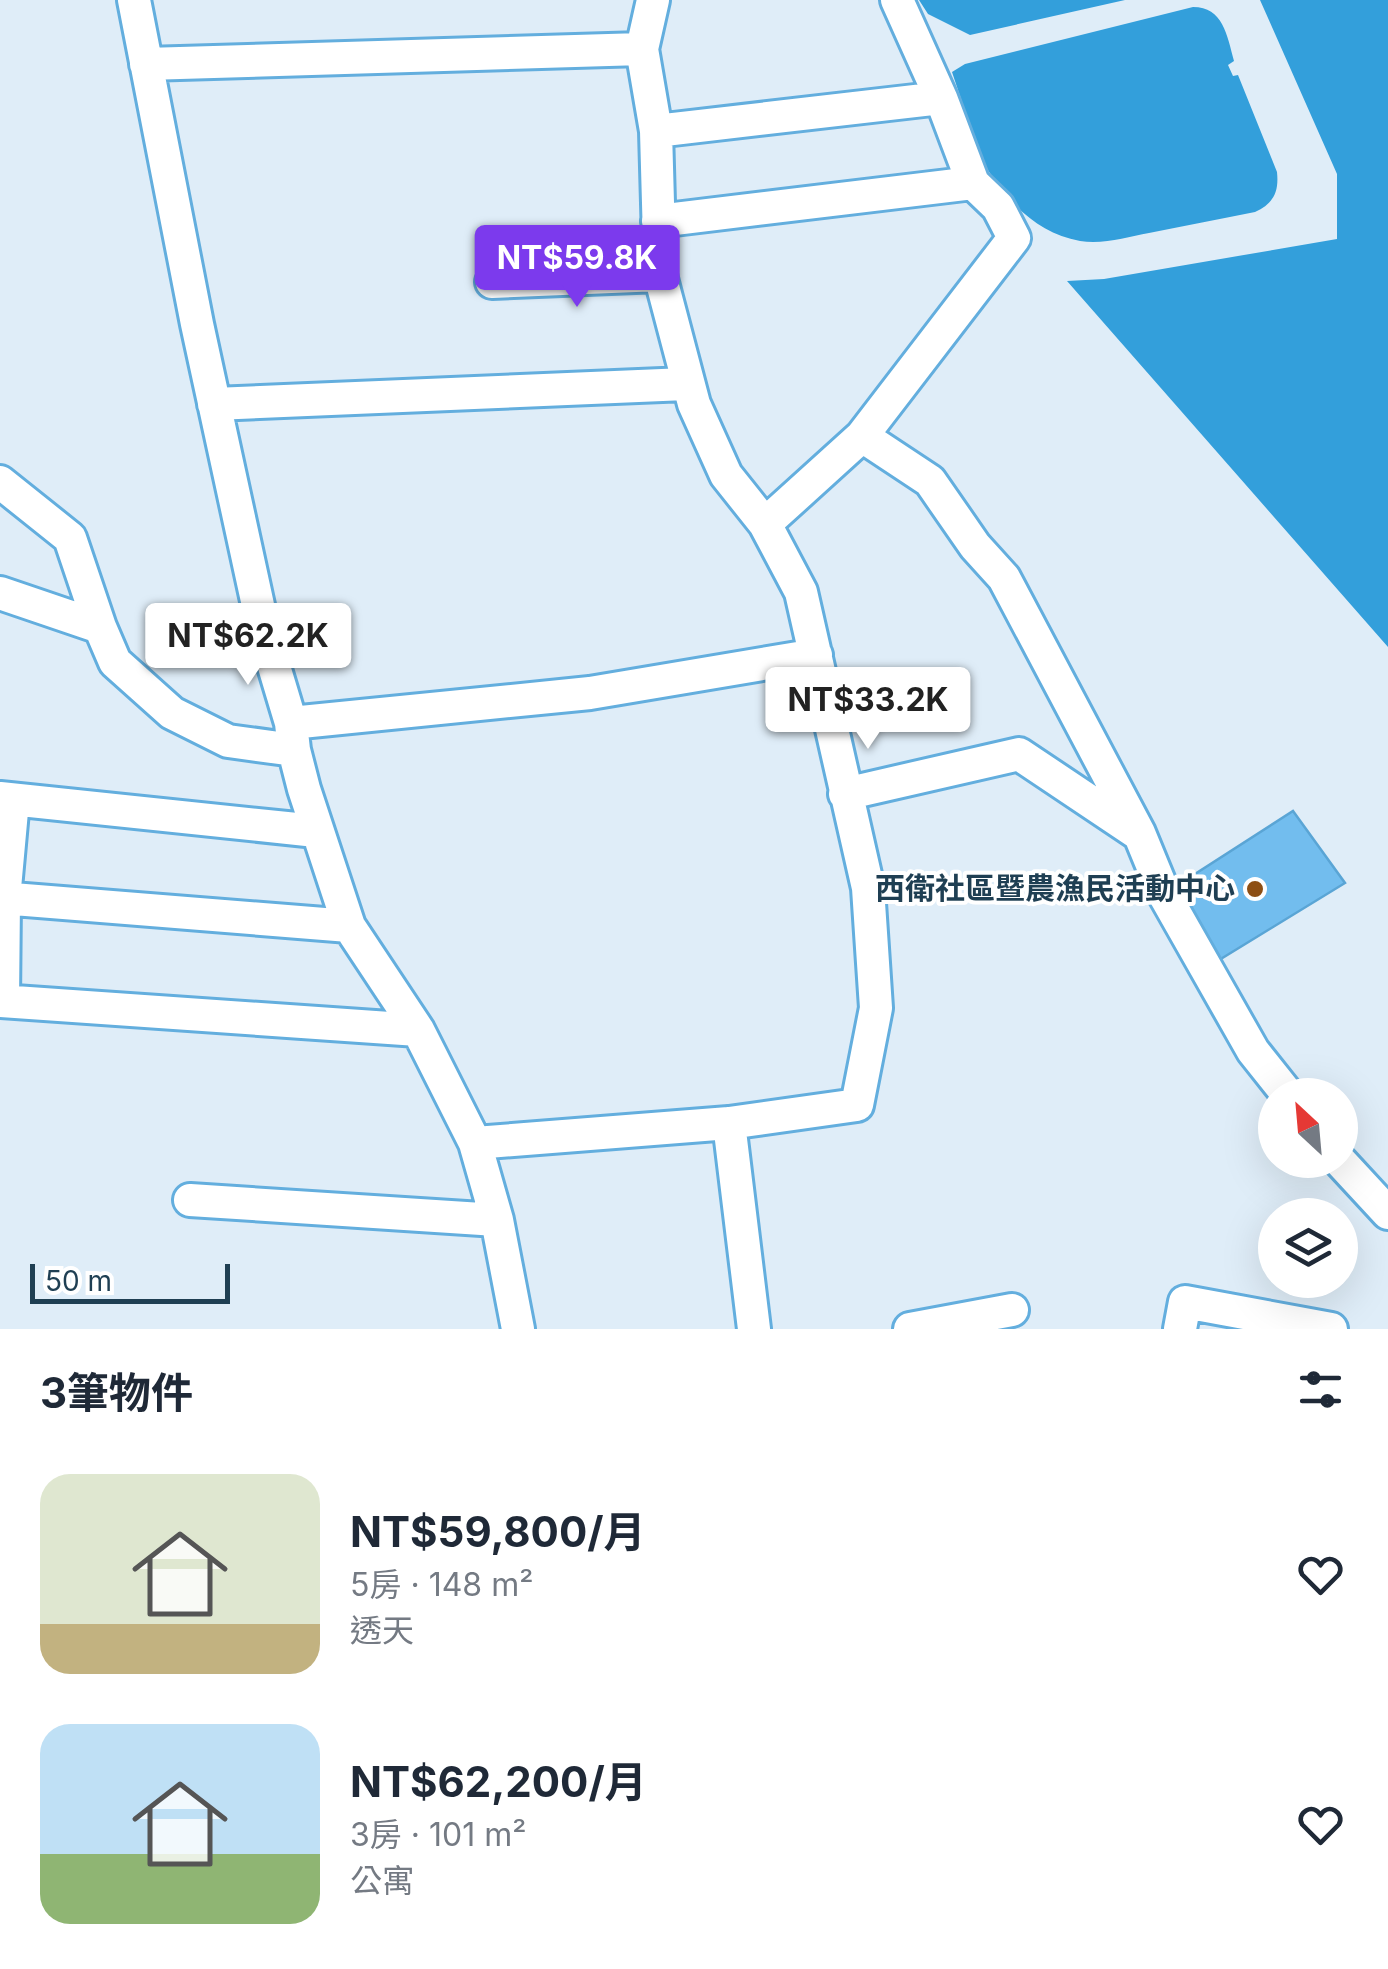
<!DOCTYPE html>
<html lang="zh-TW">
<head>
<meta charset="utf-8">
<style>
  body { margin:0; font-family:Inter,"Noto Sans TC",sans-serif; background:#f6f6f7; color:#1f2937; height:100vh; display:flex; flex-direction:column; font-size:38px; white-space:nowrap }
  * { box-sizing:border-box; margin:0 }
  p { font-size:32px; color:#747a83 }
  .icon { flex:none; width:55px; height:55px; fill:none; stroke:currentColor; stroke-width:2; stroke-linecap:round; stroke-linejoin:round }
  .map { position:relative; height:1329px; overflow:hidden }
  .panel { display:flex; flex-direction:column; background:#fff; flex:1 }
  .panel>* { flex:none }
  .needle { width:65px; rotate:334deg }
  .controls { position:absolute; left:1258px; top:1078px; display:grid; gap:20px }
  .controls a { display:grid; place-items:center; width:100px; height:100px; border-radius:50%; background:#fff; box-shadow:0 10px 40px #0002; font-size:50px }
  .scale { position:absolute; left:30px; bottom:25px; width:200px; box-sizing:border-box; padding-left:10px; border:5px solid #1f3f53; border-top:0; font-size:28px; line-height:35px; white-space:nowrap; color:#1f3f53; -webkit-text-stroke:8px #fff; paint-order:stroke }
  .price { position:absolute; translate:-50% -85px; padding:0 22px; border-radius:10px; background:#fff; color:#222; font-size:32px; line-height:65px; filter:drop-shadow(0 2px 5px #0008) }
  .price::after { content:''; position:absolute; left:50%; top:60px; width:30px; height:22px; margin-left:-15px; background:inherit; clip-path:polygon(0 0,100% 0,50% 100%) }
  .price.active { background:#7c3aed; color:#fff }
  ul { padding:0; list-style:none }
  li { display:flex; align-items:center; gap:30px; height:250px; padding:0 40px }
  li span { display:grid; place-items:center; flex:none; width:280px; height:200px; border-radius:30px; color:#555 }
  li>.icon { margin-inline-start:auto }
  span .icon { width:120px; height:120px; fill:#fffc; stroke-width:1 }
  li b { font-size:42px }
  h2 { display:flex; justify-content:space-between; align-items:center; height:120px; padding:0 40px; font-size:42px }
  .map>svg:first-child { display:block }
</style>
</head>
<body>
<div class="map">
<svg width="1388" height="1329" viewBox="0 0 1388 1329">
  <rect width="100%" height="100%" fill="#dfedf8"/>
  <path fill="#339fdb" d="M919,0H1125L970,35L928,14Z
    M1260,0H1388V647L1067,281L1104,279L1337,239V174Z
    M1193,7C1223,7 1227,35 1234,61L1228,65L1233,76L1238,75L1277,172C1279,192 1274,203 1255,212C1220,219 1184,226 1149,233C1127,237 1103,245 1080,241C1016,230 982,165 957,112L964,108L952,72L965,64Z"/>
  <path fill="#72bdee" stroke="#5aa5d5" stroke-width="2.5" d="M1293,811L1345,883L1206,968L1164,894Z"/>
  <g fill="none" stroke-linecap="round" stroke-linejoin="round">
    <defs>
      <path id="minor" d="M134,0L197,324L264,633L291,723L294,750L304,789L349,926L418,1030L475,1143L497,1220L518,1329
        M146,64L642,49
        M656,131L941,98
        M658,221L973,183
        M492,282L660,275
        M214,404L686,384
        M862,436L930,481L975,546L1004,578L1139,833L1164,894L1253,1051L1288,1095
        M0,482L70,538L100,627L115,662L172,713L228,741L294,750
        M765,524L862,436L1014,238L998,207L973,183L941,98L897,0
        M0,593L100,627
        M291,723L590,693L816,655
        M845,794L1019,754L1137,833
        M0,798L316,831
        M0,898L349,926
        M0,1001L418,1030
        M3,1001L4,899L13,800
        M729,1123L754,1329
        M475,1143L729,1123L857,1105L876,1008L868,888L801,592L765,524L726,475L694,404L660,275L656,131L642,49L653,0
        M1339,1160L1388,1213
        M190,1200L497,1220
        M910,1329L1012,1310
        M1180,1329L1185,1302L1331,1329"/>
    </defs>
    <use href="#minor" stroke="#63aede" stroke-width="38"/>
    <use href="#minor" stroke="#fff" stroke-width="32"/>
  </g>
  <circle fill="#8d4f14" stroke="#fff" stroke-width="4" cx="1255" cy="889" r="10"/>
  <g text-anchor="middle" stroke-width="8" stroke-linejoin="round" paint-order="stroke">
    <g font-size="30" font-weight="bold" fill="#1f3f53" stroke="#fff" text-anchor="end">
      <text x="1235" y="899">西衛社區暨農漁民活動中心</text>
    </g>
  </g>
</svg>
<div class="controls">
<a><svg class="needle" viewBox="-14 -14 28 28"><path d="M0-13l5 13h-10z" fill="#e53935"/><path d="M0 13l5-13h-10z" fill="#747a83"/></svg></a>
<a><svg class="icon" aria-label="layers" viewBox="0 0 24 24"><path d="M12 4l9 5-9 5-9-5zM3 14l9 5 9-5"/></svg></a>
</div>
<div class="scale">50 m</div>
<b class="price active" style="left:577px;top:310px">NT$59.8K</b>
<b class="price" style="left:248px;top:688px">NT$62.2K</b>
<b class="price" style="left:868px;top:752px">NT$33.2K</b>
</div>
<section class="panel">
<h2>3筆物件<svg class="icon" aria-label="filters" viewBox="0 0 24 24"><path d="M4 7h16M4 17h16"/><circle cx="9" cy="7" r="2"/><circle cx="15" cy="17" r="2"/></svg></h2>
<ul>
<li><span style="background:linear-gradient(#dfe7d0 75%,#c2b280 0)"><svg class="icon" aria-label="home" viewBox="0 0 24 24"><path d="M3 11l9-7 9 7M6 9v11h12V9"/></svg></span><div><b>NT$59,800/月</b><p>5房 · 148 m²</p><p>透天</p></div><svg class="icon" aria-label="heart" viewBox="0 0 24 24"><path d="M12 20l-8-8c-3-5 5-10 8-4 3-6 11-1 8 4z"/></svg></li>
<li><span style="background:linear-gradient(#bfe0f5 65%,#8fb573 0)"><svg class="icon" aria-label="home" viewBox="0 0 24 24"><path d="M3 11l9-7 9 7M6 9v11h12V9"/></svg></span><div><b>NT$62,200/月</b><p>3房 · 101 m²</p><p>公寓</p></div><svg class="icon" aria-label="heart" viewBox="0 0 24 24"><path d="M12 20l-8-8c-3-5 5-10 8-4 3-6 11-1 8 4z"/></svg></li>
</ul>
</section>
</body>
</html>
